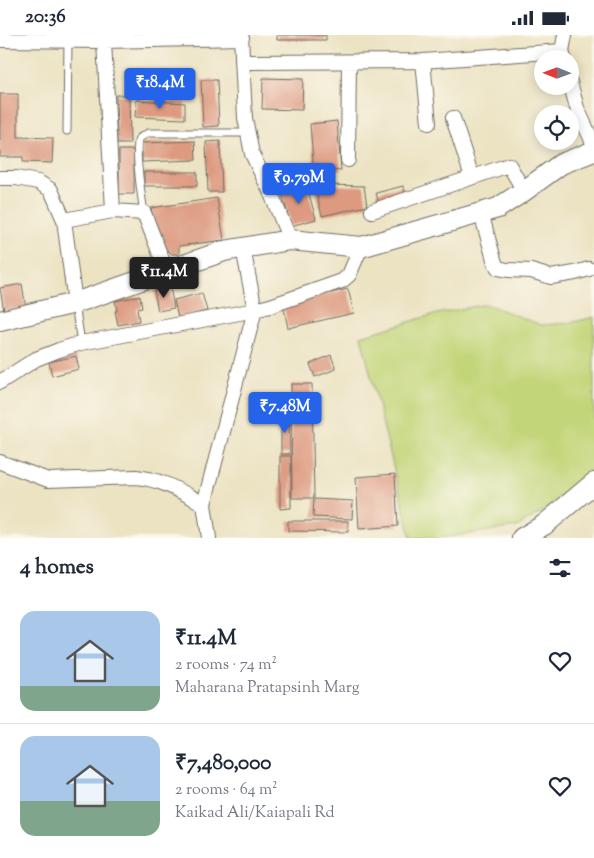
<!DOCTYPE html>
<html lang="en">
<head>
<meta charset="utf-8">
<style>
  body { margin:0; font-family:"Sorts Mill Goudy",serif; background:#f6f6f7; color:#1f2937; height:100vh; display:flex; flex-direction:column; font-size:19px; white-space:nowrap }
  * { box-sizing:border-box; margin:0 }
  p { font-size:16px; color:#747a83 }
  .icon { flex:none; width:28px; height:28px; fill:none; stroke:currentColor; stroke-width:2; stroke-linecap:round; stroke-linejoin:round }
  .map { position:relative; height:503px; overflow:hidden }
  .drawer { display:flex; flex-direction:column; background:#fff; flex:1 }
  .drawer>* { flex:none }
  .needle { width:32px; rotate:271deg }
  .fabs { position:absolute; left:534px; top:15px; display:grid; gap:10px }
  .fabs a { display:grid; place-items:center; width:45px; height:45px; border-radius:50%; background:#fff; box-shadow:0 2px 12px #0003; font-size:25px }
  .price { position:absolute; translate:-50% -42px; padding:0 11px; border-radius:5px; background:#2563eb; color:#fff; font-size:16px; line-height:32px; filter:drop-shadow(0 1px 2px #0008) }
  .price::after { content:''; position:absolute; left:50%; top:30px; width:15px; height:11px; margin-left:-8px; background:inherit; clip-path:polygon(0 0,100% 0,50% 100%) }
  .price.selected { background:#222; color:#fff }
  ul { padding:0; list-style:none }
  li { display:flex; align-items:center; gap:15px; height:125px; padding:0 20px }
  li+li { border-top:1px solid #e0e1e3 }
  li span { display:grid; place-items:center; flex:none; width:140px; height:100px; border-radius:15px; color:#555 }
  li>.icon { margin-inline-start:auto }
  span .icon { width:60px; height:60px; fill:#fffc; stroke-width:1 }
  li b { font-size:21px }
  h2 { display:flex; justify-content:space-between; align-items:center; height:60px; padding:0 20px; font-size:21px }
  .status { display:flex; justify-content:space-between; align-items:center; height:35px; padding:0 25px; background:#fff; direction:ltr }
  .status svg { height:14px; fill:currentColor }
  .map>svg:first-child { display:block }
</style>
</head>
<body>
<div class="status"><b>20:36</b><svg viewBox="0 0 49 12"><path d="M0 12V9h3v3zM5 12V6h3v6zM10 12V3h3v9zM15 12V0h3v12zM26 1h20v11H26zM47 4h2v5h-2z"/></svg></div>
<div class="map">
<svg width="594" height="503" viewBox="0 0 594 503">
  <rect width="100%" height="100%" fill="#fbf7ec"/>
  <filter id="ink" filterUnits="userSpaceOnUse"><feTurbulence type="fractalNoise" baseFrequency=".02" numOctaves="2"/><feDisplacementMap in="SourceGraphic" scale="10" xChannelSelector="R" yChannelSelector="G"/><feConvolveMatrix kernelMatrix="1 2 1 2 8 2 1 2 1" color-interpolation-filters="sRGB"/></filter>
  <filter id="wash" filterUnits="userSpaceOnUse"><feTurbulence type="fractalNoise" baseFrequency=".0096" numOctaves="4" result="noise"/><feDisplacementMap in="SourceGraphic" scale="20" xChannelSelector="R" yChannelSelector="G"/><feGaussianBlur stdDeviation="1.12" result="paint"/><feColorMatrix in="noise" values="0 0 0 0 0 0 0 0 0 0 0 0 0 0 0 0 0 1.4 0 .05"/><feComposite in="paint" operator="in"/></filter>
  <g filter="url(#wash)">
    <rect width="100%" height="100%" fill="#ece3c3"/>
    <path fill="#c2d578" stroke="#768052" d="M486,269L541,290L570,288L594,282V433L543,476L517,492L439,503H411L361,301L432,280Z"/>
    <g id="blocks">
      <path fill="#dd9a80" d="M277,0H326V5H277Z
        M135,39L187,41L186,55L135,53Z
        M263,43L303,44L302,75L262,74Z
        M201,45H217L219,91L203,92Z
        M0,59H18V102L53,103L52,128L23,127V122H0Z
        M116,60H129L130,109H117Z
        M136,65L185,68V84L135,82Z
        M337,86L341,135L314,138L310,89Z
        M195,106L196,125L142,127V108Z
        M220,106L222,157H208L206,107Z
        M119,115H134V159H119Z
        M144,137H197V151H144Z
        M306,148L316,184L291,191L281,155Z
        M326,150L364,151L367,171L322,181L316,156Z
        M403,151L406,161L379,169L376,158Z
        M217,163L224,205L179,211V219H172L167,215L162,209L153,184L151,173Z
        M22,249L26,273L4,276L0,253Z
        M170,252L174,273L158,276L154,255Z
        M348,254L354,278L288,293L283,269Z
        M202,258L207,276L178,283L174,265Z
        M140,261L142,273L137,274L139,286L118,290L115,276H117L115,266Z
        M331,320L336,334L315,342L310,329Z
        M76,321L79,334L52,341L49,327Z
        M291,349H312L314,463H292Z
        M281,379H289L290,419H281Z
        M280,421H291V473L280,474Z
        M395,439L398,491L359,494L356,442Z
        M314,464L353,466L352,484L313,482Z
        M288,486H348V497L288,496Z"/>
    </g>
  </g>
  <g filter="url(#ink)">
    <use href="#blocks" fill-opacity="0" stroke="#6f6b60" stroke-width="1"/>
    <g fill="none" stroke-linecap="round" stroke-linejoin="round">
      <defs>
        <path id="lane" d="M67,96L68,4
          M144,178C142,165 134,113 139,104C141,101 145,100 148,98H248
          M75,269L81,308"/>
        <path id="street" d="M241,0L245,83L252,119L270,156L290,205
          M0,5L104,6L242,3
          M104,6L113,176
          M564,23L562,16L565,0
          M423,26L429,88
          M242,27L423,26L562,16
          M570,47L577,73L594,110
          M453,83L472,142
          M348,125L349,27
          M0,143H16L38,147L51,155L64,185L75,268
          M372,176L509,130L524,156
          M481,178L495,228L498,233L508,235L531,236L551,242L575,238L589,234
          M64,185L113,176L144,178L167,237
          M0,347L36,324L59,315L81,308L255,275L270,271L342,246L349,240L361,212
          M0,427L48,445L136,442C164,445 180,456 204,469
          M209,503L204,469L255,275L243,213"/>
        <path id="secondary" d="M0,286L75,268L224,216L290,205L361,212L498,173L524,156L561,129L594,116
          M522,503L544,490L594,448"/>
      </defs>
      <use href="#lane" stroke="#6f6b60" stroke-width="9"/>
      <use href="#street" stroke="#6f6b60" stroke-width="16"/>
      <use href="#secondary" stroke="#6f6b60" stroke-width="22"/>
      <use href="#lane" stroke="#fff" stroke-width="7"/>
      <use href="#street" stroke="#fff" stroke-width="14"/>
      <use href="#secondary" stroke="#fff" stroke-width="20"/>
    </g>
  </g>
</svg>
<div class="fabs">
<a><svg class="needle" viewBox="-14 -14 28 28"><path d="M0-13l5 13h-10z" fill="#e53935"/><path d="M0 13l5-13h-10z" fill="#747a83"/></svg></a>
<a><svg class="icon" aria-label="locate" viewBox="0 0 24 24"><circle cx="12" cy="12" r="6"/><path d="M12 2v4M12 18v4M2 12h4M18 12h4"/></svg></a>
</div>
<b class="price" style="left:160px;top:75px">₹18.4M</b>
<b class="price" style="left:299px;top:170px">₹9.79M</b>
<b class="price selected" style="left:164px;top:264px">₹11.4M</b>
<b class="price" style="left:285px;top:399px">₹7.48M</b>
</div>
<section class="drawer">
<h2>4 homes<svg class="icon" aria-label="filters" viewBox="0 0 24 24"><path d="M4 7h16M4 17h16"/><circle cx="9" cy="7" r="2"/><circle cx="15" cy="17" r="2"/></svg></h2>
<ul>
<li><span style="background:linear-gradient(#a9c7e8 75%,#7fa58c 0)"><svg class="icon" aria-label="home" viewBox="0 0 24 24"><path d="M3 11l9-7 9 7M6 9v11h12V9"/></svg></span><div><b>₹11.4M</b><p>2 rooms · 74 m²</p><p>Maharana Pratapsinh Marg</p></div><svg class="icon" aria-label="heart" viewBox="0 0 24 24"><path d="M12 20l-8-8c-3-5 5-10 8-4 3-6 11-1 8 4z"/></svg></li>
<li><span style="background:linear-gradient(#a9c7e8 65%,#7fa58c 0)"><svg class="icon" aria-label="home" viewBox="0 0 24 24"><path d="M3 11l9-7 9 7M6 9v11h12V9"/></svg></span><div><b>₹7,480,000</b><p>2 rooms · 64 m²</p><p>Kaikad Ali/Kaiapali Rd</p></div><svg class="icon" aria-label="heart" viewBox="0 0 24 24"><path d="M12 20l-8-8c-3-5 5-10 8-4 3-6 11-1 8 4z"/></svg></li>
</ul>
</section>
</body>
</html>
